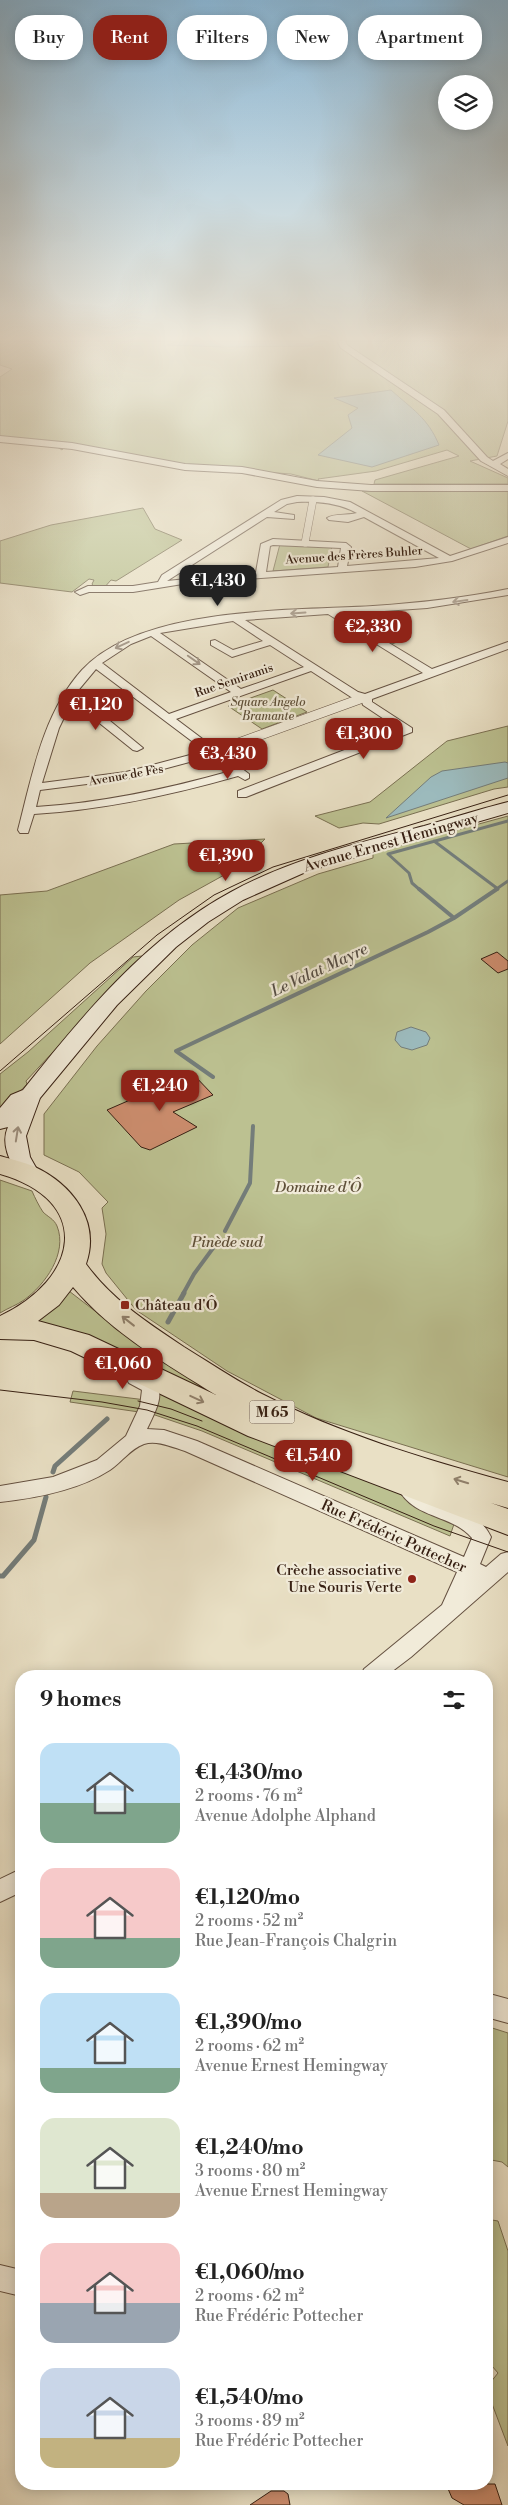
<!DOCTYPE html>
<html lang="en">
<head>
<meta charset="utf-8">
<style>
  body { margin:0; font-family:"Libre Bodoni",serif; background:#f6f6f6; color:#222; height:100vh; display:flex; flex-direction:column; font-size:19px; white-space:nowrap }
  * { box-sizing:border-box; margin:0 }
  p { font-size:16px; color:#767676 }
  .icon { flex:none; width:28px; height:28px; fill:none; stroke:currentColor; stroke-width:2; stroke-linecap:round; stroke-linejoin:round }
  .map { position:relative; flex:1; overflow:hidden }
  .sheet { position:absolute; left:15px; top:1670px; width:478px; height:820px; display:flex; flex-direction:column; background:#fff; border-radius:20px; box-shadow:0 2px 12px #0003 }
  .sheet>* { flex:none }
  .banner { position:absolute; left:15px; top:15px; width:479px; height:45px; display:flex; gap:10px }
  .controls { position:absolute; left:438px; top:75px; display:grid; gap:10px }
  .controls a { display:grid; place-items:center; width:55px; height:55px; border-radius:50%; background:#fff; box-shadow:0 2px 12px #0003; font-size:25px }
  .price { position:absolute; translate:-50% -42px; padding:0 11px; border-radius:10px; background:#8f2418; color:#fff; font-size:16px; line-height:32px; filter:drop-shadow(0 1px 2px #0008) }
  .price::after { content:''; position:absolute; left:50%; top:30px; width:15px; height:11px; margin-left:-8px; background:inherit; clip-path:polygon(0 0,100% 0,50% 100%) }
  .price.on { background:#222; color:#fff }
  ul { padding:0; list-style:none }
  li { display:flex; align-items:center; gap:15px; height:125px; padding:0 25px }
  li span { display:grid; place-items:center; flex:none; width:140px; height:100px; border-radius:15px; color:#555 }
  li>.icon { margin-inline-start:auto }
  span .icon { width:60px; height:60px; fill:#fffc; stroke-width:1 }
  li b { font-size:21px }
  h2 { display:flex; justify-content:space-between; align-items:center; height:60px; padding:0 25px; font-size:21px }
  .chip { padding:0 18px; border-radius:20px; background:#fff; box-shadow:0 2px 12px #0003; font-size:18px; line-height:45px }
  .chip.on { background:#8f2418; color:#fff }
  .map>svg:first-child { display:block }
</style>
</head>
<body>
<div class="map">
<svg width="508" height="2505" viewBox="0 0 508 2505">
  <rect width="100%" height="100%" fill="#e9e0c5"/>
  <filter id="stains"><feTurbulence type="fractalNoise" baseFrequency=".004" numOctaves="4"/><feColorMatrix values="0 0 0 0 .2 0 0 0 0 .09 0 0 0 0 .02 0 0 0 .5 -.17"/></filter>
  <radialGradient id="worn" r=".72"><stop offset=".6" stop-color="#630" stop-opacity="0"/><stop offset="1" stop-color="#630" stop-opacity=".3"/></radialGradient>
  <path fill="#bcc191" stroke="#7a7052" d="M0,341H508V421L497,456L470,461L508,478V484H374L375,480L459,456L447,450L376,471L318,479L319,481L291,474L195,467L67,444L62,450L48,441L0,438V377L12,369L0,365Z
    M508,490V536L471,549L362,491Z
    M143,508L155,529L182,540L116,581L111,580L103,589L94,587L92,584L94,580L89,579L72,592L0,583V541L51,525Z
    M280,544L332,546L328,567L273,571Z
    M391,625L411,637L389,645L369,633Z
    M273,690L307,712L262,729L228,706Z
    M508,726V787L494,789L379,824L363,823L339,828L315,816L370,802L447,741Z
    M508,816V1477L316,1418L227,1371L136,1310L106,1273L102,1264L106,1234L102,1208L108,1202L79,1172L44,1155V1114L97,1046L146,991L192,945L238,908L318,874L373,858V853Z
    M265,839L235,869L179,900L90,963L0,1044V895L47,891L174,844Z
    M142,956L26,1081L27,1084L0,1113V1074L28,1052L133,957Z
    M0,1180L32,1191C35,1198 39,1206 43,1212C48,1217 54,1219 57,1226C68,1253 45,1285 24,1300C17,1305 8,1308 0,1313Z
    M69,1291L117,1328L221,1394L215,1399L31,1323Z
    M73,1391L146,1400L139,1412L70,1402Z
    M160,1394L385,1485L418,1504L456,1518L450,1536L202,1431L152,1414Z
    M486,2026L508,2033V2167L502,2162L486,2159Z
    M486,2219L498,2221L508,2251V2446L486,2388L498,2373L486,2359Z"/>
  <path fill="#9cbbbe" stroke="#747d7a" d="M180,341H316L312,346L226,347L167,345Z
    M391,390C412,409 428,418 439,445L372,467L318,455L352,428L348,415L358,408L334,398Z
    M505,762L508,763V778L386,818L431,777L442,771Z
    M411,1027L426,1032L430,1038L427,1045L412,1050L401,1047L395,1040L397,1032Z"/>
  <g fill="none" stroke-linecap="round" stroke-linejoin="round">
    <path stroke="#747d7a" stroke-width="3" d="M434,841L498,889
      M420,890L412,883L409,873L388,854L508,821
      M495,890L508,881"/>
    <path stroke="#747d7a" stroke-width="4" d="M419,889L454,918
      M213,1077L176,1051L428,932L454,918L497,889
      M225,1231L250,1183L253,1126
      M183,1294L194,1274L219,1240"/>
    <path stroke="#747d7a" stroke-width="5" d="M168,1322L184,1293
      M53,1472L55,1466L107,1419
      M0,1576H3L34,1540L46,1497"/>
  </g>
  <path fill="#cc8d6e" stroke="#372013" d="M497,952L508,961V969L498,973L481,959Z
    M192,1073L213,1095L173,1112L197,1127L150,1150L141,1147L107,1110Z
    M446,2484H495L502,2505H464L452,2498Z
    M271,2491H284L288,2494L290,2505H250Z"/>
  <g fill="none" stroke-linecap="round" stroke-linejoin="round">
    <defs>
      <path id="pedestrian-far1" d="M305,543L313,500"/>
      <path id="pedestrian" d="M219,750L360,699"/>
      <path id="minor" d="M337,341H345L347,345L444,410L487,457L493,461L508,453V459L500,464L508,469V476L481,461L438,414L341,348Z
        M0,436L72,443L185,464L242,467L317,481L371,485H508V491H371L317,487L242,473L185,470L72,449L0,442Z
        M297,496L324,497L350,502L450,556L508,537V543L452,561L415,567L189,583L133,592H89L80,595L75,592L88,586H133L158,582L162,575L281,500ZM297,502C319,501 338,503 357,513C348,516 334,513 327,518L329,520L348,522L364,517L439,558L347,566L351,547L346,543L273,539L261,544L256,572L167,581L267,517L294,519V515L274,512L287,504ZM273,545L341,548L338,567L266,572L270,546Z
        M508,589V595L427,608L341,614L432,669L508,642V649L372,699V702L412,728V732L246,797H238V791L399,729L363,705L361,699L351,697L311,671L176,719L249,774V778L245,780L238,776C171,795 103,810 34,814L28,833H20L18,830C32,776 43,713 82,670C141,606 290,611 373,606C419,603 463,598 508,589ZM328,614L423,673L365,694L358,692L245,620ZM233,621L263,641L233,650L215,640L211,641V645L232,657L270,645L304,667L241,689L160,633ZM151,636L231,692L169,714L102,663L131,644ZM96,669L205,751L126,772L42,783L59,728L72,701L133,750L137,751L143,748L76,693ZM212,756L231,771C167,789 102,803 36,807L40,790L126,779Z
        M135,1371C171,1383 160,1402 147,1429L164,1430L197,1441L464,1557L472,1538C452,1514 413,1519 398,1488L400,1483C405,1481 407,1480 412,1482C419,1485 423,1493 429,1498C451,1511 479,1511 491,1537L480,1564L486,1567L501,1554L508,1552V1572L411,1657L386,1676H361L364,1669L442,1605L457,1572L185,1451C172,1447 157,1440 144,1444C130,1449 122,1462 110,1470C79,1490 37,1498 0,1502V1486L53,1477L97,1460L126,1436L140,1406L142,1390L129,1383L126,1378L129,1373Z
        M21,1869V1892L0,1902V1879Z
        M486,1993L508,1999V2023L486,2017Z
        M0,2265L21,2270V2296L0,2291Z"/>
      <path id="secondary" d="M508,802V813L308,871L243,900L208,922L176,947L117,1005L40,1098L26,1136L30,1157L39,1173L36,1179L28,1181L20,1179C11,1163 0,1145 8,1127L0,1129V1108L11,1095L23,1090C82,1016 146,938 231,892C291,859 358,843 424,826C452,818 480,809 508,802Z"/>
      <path id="primary" d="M0,1156C11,1159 23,1162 33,1166C72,1184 101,1221 86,1264C112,1300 148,1323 184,1347C210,1363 235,1380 262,1394C340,1434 424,1459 508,1482V1508L491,1503L508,1509V1535L248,1436L71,1351L34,1340L0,1339V1316C79,1279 94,1201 0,1174ZM73,1287C112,1333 166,1364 216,1395L89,1335L38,1321L59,1305Z"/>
    </defs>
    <use href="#pedestrian-far1" stroke="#645040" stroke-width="8"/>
    <use href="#pedestrian" stroke="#645040" stroke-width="10"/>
    <use href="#minor" stroke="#645040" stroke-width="2"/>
    <use href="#secondary" stroke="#372013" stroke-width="2"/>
    <use href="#primary" stroke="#372013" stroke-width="2"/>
    <use href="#pedestrian-far1" stroke="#f1ebd9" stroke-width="7"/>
    <use href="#pedestrian" stroke="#f1ebd9" stroke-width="9"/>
    <use href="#minor" fill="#f1ebd9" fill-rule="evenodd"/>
    <use href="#secondary" fill="#f1ebd9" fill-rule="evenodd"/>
    <use href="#primary" fill="#e9e0c5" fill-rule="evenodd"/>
    <path stroke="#372013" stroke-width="1" d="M0,1071L157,935L214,895L273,867L508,795
      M0,1390L102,1402L147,1410L197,1426L434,1526L508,1552
      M138,1401L171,1409L202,1421"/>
  </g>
  <defs><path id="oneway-shaft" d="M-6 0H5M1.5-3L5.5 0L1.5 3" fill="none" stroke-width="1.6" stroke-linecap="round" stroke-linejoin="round" transform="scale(1.25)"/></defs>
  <g stroke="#9d9080">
    <use href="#oneway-shaft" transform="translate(460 601) rotate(172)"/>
    <use href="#oneway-shaft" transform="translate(298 613) rotate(176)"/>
    <use href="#oneway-shaft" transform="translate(122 645) rotate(155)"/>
    <use href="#oneway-shaft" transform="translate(194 660) rotate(35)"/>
    <use href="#oneway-shaft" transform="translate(17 1134) rotate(-81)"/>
  </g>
  <g stroke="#90806c">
    <use href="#oneway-shaft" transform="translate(128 1321) rotate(-142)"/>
    <use href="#oneway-shaft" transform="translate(197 1399) rotate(25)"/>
    <use href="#oneway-shaft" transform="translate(461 1481) rotate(-163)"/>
  </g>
  <linearGradient id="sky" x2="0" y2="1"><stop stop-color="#89b7d7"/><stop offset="0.49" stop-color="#f5f1e5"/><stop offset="1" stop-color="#f5f1e5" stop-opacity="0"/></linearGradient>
  <rect width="508" height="691" fill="url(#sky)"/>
  <g fill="#8f2418" stroke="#f1ebd9" stroke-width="2">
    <rect x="120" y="1300" width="10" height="10" rx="2.5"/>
    <circle cx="412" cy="1579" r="5"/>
  </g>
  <g text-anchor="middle" stroke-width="4.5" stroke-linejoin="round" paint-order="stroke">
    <g font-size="12" fill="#372013" stroke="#f1ebd9">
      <text transform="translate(354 555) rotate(-4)" y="4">Avenue des Frères Buhler</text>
      <text transform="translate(234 680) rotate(-19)" y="4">Rue Semiramis</text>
      <text transform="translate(126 775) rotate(-10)" y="4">Avenue de Fès</text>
    </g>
    <g font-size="12" font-style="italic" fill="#5f5039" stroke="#f1ebd9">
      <text x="268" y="706">Square Angelo<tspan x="268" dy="14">Bramante</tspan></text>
    </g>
    <rect fill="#f1ebd9" stroke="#6f5d4e" stroke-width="1" x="249.5" y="1400.5" width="45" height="23" rx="4"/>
    <g font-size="14" font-weight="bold" fill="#372013">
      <text x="272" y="1417">M 65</text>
    </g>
    <g font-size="15" fill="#372013" stroke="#f1ebd9">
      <text transform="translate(391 842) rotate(-16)" y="5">Avenue Ernest Hemingway</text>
      <text transform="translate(394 1536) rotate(24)" y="5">Rue Frédéric Pottecher</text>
    </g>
    <g font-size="15" font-style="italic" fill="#5f5039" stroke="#f1ebd9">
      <text x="318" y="1192">Domaine d'Ô</text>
      <text x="227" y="1247">Pinède sud</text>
    </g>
    <g font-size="15" fill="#372013" stroke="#f1ebd9" text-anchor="start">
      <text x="135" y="1310">Château d'Ô</text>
      <text x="402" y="1575" text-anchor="end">Crèche associative<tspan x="402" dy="17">Une Souris Verte</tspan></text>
    </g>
    <g font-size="16" font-style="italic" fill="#554e46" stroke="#f1ebd9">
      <text transform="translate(319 969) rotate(-25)" y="6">Le Valat Mayre</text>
    </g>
  </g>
  <rect width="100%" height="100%" filter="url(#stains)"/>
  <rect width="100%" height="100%" fill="url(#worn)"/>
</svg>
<div class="controls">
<a><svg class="icon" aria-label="layers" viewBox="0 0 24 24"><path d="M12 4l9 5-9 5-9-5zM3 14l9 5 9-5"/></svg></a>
</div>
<b class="price on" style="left:218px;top:607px">€1,430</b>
<b class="price" style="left:373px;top:653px">€2,330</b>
<b class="price" style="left:96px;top:731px">€1,120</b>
<b class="price" style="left:364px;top:760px">€1,300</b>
<b class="price" style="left:228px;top:780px">€3,430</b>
<b class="price" style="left:226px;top:882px">€1,390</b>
<b class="price" style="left:160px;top:1112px">€1,240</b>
<b class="price" style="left:123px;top:1390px">€1,060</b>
<b class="price" style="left:313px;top:1482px">€1,540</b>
<div class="banner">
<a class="chip">Buy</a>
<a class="chip on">Rent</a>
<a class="chip">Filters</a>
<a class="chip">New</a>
<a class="chip">Apartment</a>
</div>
<section class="sheet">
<h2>9 homes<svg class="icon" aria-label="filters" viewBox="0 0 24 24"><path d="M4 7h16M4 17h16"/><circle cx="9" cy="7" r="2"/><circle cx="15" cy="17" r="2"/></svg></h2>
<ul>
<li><span style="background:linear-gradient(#bfe0f5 60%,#7fa58c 0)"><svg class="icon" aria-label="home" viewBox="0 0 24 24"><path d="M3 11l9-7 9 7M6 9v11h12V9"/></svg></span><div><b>€1,430/mo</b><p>2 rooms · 76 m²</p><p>Avenue Adolphe Alphand</p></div></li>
<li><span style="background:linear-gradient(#f6c9c9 70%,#7fa58c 0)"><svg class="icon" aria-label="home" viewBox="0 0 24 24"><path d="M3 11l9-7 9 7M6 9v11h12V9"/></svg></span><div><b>€1,120/mo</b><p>2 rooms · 52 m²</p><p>Rue Jean-François Chalgrin</p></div></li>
<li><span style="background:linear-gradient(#bfe0f5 75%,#7fa58c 0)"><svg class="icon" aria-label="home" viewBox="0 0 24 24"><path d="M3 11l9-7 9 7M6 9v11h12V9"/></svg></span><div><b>€1,390/mo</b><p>2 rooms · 62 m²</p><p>Avenue Ernest Hemingway</p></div></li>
<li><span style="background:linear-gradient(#dfe7d0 75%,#b9a48a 0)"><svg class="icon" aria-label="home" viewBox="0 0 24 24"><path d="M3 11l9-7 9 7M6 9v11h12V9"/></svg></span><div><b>€1,240/mo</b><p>3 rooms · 80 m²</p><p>Avenue Ernest Hemingway</p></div></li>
<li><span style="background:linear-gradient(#f6c9c9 60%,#9aa5b1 0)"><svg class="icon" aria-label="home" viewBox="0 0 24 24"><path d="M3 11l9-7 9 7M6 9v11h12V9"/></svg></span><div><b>€1,060/mo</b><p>2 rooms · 62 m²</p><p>Rue Frédéric Pottecher</p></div></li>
<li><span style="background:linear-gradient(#c9d6e8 70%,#c2b280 0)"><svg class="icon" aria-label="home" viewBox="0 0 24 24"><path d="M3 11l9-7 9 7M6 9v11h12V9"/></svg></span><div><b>€1,540/mo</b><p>3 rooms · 89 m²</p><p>Rue Frédéric Pottecher</p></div></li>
</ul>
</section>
</div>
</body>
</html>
